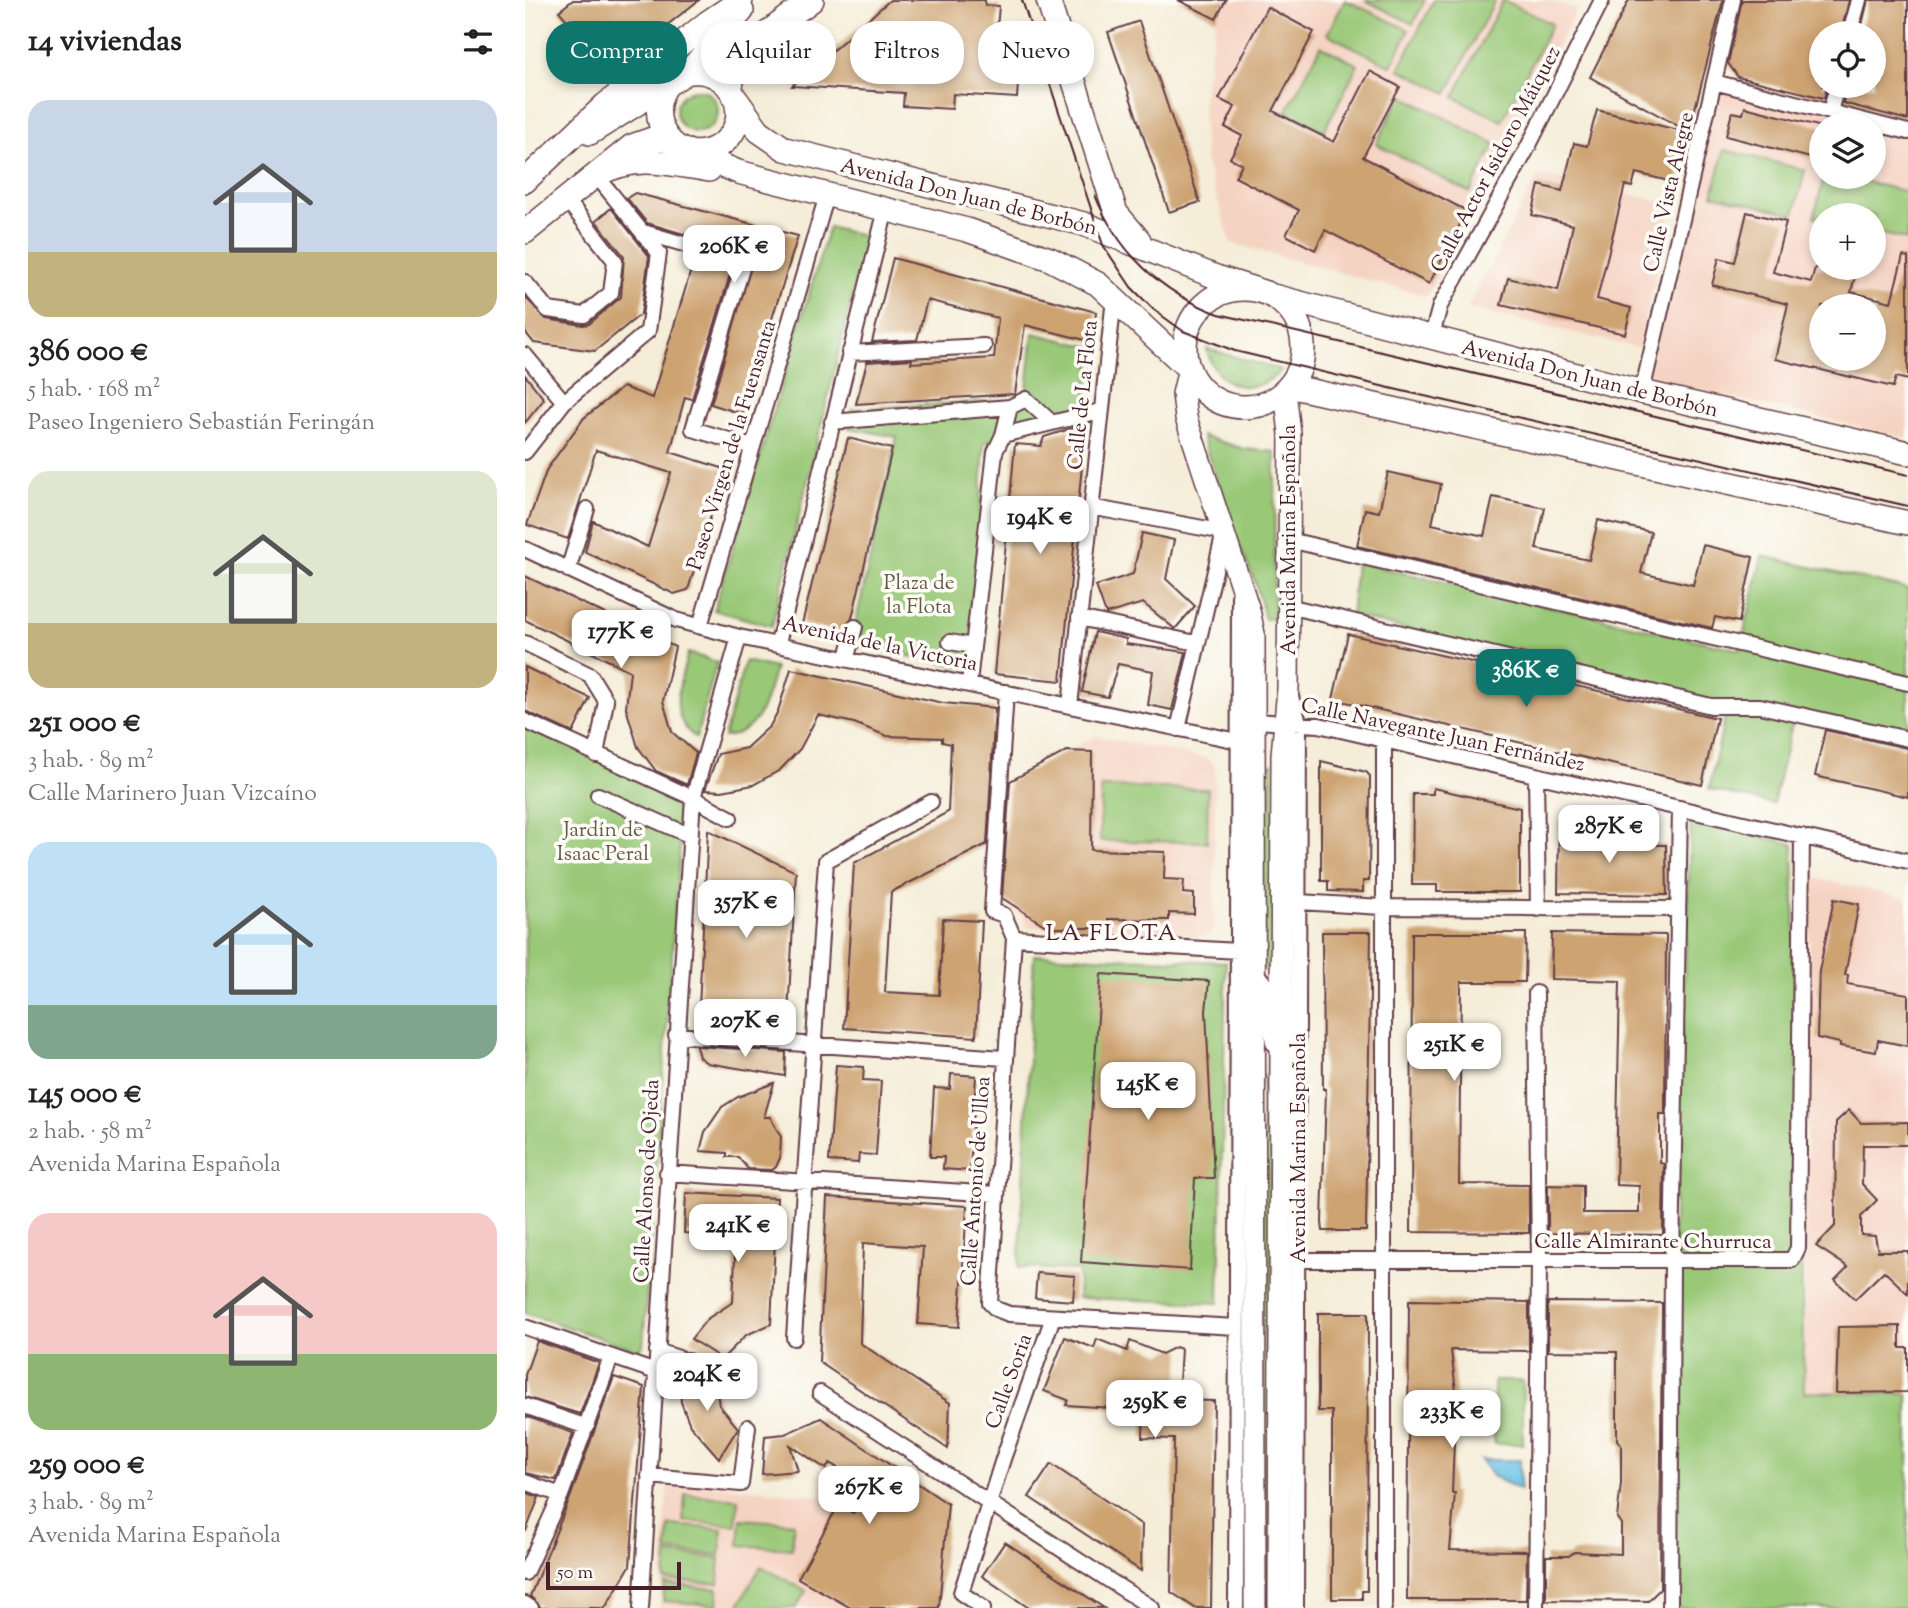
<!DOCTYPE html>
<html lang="es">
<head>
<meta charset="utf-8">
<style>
  body { margin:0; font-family:"Sorts Mill Goudy",serif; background:#f6f6f6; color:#222; height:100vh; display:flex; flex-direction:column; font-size:26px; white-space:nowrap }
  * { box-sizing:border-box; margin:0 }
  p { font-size:23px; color:#767676 }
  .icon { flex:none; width:38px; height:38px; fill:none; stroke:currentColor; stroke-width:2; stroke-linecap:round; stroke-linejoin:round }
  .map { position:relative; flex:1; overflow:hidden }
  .panel { display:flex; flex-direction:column; background:#fff; width:525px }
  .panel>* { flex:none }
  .hud { position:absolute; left:21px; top:21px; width:665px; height:63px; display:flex; gap:14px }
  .controls { position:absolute; left:1284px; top:21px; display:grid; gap:14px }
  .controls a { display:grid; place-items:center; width:77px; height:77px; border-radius:50%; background:#fff; box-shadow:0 4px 10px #0003; font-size:35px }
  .scale { position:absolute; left:21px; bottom:18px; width:135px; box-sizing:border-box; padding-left:7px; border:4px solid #4a1f2b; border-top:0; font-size:19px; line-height:24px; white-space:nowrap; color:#4a1f2b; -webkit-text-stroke:5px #fdfcf7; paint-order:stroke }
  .price { position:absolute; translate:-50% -60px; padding:0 16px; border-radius:14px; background:#fff; color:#222; font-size:23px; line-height:46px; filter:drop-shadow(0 2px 4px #0008) }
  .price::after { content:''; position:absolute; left:50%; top:42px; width:21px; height:16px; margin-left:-10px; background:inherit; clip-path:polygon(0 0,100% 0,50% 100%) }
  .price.on { background:#0f766e; color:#fff }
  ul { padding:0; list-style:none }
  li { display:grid; align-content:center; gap:14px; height:371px; padding:0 28px }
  li span { display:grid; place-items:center; height:217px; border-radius:21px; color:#555 }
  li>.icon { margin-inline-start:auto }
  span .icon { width:126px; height:126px; fill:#fffc; stroke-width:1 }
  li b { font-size:30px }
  h2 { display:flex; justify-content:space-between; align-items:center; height:84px; padding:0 28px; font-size:30px }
  .tag { padding:0 24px; border-radius:28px; background:#fff; box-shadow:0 4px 10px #0003; font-size:24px; line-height:63px }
  .tag.on { background:#0f766e; color:#fff }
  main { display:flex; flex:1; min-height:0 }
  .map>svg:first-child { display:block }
</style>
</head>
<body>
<main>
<section class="panel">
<h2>14 viviendas<svg class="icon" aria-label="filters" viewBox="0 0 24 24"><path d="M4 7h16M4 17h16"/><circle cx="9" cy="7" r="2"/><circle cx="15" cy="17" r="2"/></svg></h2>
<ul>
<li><span style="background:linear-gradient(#c9d6e8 70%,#c2b280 0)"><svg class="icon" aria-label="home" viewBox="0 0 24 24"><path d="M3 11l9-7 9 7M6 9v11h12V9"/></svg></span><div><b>386 000 €</b><p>5 hab. · 168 m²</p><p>Paseo Ingeniero Sebastián Feringán</p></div></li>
<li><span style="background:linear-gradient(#dfe7d0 70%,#c2b280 0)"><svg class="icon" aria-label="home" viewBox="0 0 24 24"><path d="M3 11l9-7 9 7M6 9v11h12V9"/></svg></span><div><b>251 000 €</b><p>3 hab. · 89 m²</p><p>Calle Marinero Juan Vizcaíno</p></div></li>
<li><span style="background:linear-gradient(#bfe0f5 75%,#7fa58c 0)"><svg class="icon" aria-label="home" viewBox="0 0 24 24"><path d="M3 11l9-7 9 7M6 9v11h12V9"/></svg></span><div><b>145 000 €</b><p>2 hab. · 58 m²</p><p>Avenida Marina Española</p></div></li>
<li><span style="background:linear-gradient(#f6c9c9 65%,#8fb573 0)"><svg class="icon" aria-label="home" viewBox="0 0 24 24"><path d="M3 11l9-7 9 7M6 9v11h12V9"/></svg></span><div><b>259 000 €</b><p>3 hab. · 89 m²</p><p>Avenida Marina Española</p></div></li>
</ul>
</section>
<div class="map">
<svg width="1383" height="1608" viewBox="0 0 1383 1608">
  <rect width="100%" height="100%" fill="#fdfcf7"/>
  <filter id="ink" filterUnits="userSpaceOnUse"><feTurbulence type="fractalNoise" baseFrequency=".0143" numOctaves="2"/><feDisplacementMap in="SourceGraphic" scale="14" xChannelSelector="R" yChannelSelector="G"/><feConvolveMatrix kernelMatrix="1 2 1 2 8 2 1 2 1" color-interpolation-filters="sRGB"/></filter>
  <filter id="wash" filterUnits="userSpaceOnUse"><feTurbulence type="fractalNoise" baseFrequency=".00686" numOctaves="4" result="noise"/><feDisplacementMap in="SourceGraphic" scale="28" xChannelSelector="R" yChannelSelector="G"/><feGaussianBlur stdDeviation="1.57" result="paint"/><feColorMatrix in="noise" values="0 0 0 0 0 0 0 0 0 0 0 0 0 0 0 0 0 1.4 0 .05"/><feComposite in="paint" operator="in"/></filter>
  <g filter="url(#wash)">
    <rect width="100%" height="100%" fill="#f5edd8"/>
    <path fill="#f5d3c2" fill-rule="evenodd" d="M653,0H1022L1052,9L902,296L706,243L680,160L677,106L691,20Z
      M1189,82L1383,132V438L1122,378ZM1297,124H1349V177H1297ZM1297,215H1349V268H1297ZM1297,306H1349V359H1297Z
      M1013,175L1147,204L1114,348L942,308Z
      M571,736L681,758L690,766L689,929L681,937L502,927L498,917L476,897L482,783Z
      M1285,877L1383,899V1394L1279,1392Z
      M143,1480L302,1497L416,1571L414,1608H135Z"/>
    <path fill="#99c877" stroke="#727451" stroke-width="2" d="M820,0L884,30L866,66L802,34Z
      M840,0H900L888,24Z
      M909,0H970L922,93L874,69Z
      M978,0L1027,24L977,121L929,97Z
      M796,46L833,65L799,131L761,112Z
      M151 111a21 21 0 1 1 42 0a21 21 0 1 1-42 0Z
      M876,95L970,144L945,193L851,144Z
      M1199,150L1280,170L1269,214L1188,195Z
      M1299,177H1320L1383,192L1382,240L1349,232V215L1289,217Z
      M304,227L342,237L247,626L189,610Z
      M508,333L567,347L562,407L459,443L446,669L326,644L372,437L324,428L327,409L501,399Z
      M682,349L756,370C730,399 689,388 682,349Z
      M677,436L719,449L750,452L749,619H740L731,584L709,533Z
      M1237,556L1383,589V744L1269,716L1248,804L1184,789L1202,707L826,616L831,562L1215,650Z
      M163,653L192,662L171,738C141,716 155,683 163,653Z
      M220,661L250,668C241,698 236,733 199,737Z
      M0,716L159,793L118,1346L112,1350L0,1313Z
      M748,764V975L738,968L739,765Z
      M576,787L683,789L682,842L575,841Z
      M1166,821L1268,844L1279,1392L1383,1394V1608H1145L1147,1262Z
      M509,955L701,962L694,1303L553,1298L554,1271L494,1267Z
      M738,1075L747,1083L746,1593L736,1594Z
      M969,1381H998V1444H969Z
      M160,1494L213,1499L211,1525L158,1521Z
      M216,1519L269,1523L267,1549L214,1545Z
      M144,1525L197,1529L195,1555L142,1551Z
      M142,1554L195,1558L193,1584L140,1580Z
      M236,1566L281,1591L271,1608H212Z
      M140,1584L193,1589L192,1605L138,1601Z"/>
    <path fill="#66c1e4" stroke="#587088" stroke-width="2" d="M956,1460H995V1490L967,1476Z"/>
    <g id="blocks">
      <path fill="#cda372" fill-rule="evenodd" d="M48,0H174L85,70L34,11Z
        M365,0H460V5L474,6L472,28L483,29L481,65L494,66L492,98L428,94L427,109L378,106L379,93L267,86Z
        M653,0H701L691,19Z
        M1104,0H1198L1164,132L1065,77Z
        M1217,0H1324L1316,33H1297V86H1302L1299,98L1213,77L1203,63Z
        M1343,0H1383V120L1318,103L1321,86H1349V33H1335Z
        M742,7L789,32L748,111L809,142L845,71L875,87L838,157L942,211L904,284L800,230L790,250L761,235L774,210L710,177L717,164L705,158L717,136L700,127L710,107L694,99Z
        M614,21L675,202L644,212L583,32Z
        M1220,107L1297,127V161L1201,136L1207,112L1218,114Z
        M1072,110L1165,133L1152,183L1111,173L1107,187L1100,185L1072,299L1106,308L1100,334L976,305L983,278L1033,290L1048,225L1007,215L1014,185L1037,191L1049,143L1062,146Z
        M110,193L273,236L217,414L186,404L228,259L222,253L122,223L102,198Z
        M86,208L124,256L116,314L70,351L9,343L0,332V297L21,319L58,325L64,324L96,297L99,256L71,221Z
        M1222,212L1261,222L1248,272L1286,282L1290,268H1332L1326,292L1366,302L1378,256L1383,257V380L1371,377L1368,387L1250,359L1263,304L1187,285L1194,258L1210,262ZM1297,306H1349V359H1297Z
        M170,257L207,268L167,399L160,397L145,452L200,469L163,590L149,594L60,552L68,521L123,547L146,473L71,450L43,539L2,525L22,469L59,418L98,387L127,398Z
        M368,258L571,312L568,342L500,325L490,394L331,404L342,362L387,359L386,363L469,358L473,318L402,300L392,340L347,342Z
        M0,375L19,399L0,423Z
        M561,424L536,681L469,674L490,444L516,446L519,437Z
        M323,438L367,449L327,618L318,633L277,624Z
        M863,472L916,484L907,524L959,536L968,497L1020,508L1011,549L1064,560L1073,520L1126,532L1116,573L1168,585L1178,545L1228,557L1214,622L1190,617L1187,628L832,546L840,509L854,512Z
        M617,533L649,540L641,579L670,606L650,629L618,603L581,614L571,586L608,574Z
        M0,576L150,647L138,701L147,732L171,753L162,785L131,771L113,747L101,708L105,671L0,620Z
        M570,632L601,639V644L661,652L647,710L623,705L628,671L593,664L583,697L557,692Z
        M823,634L1192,718L1177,785L808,699Z
        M0,667L65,698L48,733L0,711Z
        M266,669L418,703L470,708L462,844L366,892L360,992L414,995L418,919L457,921L451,1037L319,1028L329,863L423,812L426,744L417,742V738L362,736L329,723L293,715L275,749L255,770L228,785L197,791L180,790L193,754L221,748L245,726L253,711Z
        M1300,730L1383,748V797L1290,776Z
        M542,751L567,752L566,850L640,852L639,879L659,880L658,893L669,894V914L644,913V920L583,919V928H524L477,898L485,781Z
        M796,761L841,772L845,776L844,881H838V892L803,891V881H796Z
        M908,788L995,808V892H912V885H887L888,794H908Z
        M1034,821L1073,833V844L1141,845L1142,895L1033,893Z
        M183,830L271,872L262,1033L173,1027Z
        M1309,899L1334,904L1320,975H1323L1322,984L1383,994V1046L1353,1040L1351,1052L1315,1046V1043L1292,1038L1294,971Z
        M797,932H846L841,1231H798L797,1222L801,1089H798Z
        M887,933H1001L1000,982H936L934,1184L1004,1185V1233L886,1232Z
        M1027,933L1141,935L1140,1114H1135V1163L1139,1164L1138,1235L1023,1233V1185L1058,1186V1213H1114V1186L1091,1185L1095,981L1026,979Z
        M576,974L684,981L681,1011L689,1178H670L665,1270L556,1262Z
        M171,1046L261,1052L260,1076L182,1063L174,1057Z
        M311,1065L339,1067L338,1080L356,1081L351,1155L334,1154L333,1163L304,1161Z
        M426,1074L451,1076L445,1171L418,1169L419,1157H405L409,1088L425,1089Z
        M249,1083L239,1117H245L256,1137L255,1158L251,1167L247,1170L223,1169L213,1157H202V1153L175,1151L180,1132L197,1107L213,1097Z
        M1324,1110L1336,1123L1383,1122V1145H1338L1337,1184L1352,1200L1336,1217V1235L1350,1236L1353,1251H1383V1294L1359,1271L1330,1299L1310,1280L1323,1267L1291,1246L1310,1226L1311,1122Z
        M161,1193L252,1198L246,1324L221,1335L197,1359L166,1339L182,1319L208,1302L211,1235L159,1233Z
        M302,1197L442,1206L434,1327L393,1324L398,1247L338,1243L335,1343L425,1403L423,1449L294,1362Z
        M512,1273L550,1276L548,1301L510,1298Z
        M884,1300L1004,1302V1351L926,1350L931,1391L927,1493H930L925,1550L1002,1551L1001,1600H882Z
        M1023,1302L1137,1303L1135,1589L1123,1601L1021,1600V1556H1044L1049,1552L1096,1554V1524L1092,1518L1096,1483V1445L1092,1440V1352L1023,1351Z
        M793,1313H843L842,1591H837V1599H807V1411H793Z
        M1375,1326V1348H1383V1392L1311,1393L1313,1327Z
        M540,1337L569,1348L572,1339L602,1351L605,1341L637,1354L651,1347L656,1349L653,1400L689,1401L686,1608H670L646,1592L649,1439L618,1438L619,1410L541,1405L543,1400L519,1391Z
        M12,1341L74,1363L55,1414L0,1397V1375Z
        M89,1377L119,1387L105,1566L80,1608H16L5,1596L45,1498Z
        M154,1377L190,1380L194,1405L213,1428L194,1458L165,1425L156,1402Z
        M0,1416L48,1433L31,1480L0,1473Z
        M296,1418L423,1504L414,1608H326L273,1578L314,1504L328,1513L342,1489L305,1463L301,1469L265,1445L273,1471L237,1474L240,1436L260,1434Z
        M526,1464L617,1525L616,1571L504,1497Z
        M0,1492L14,1497L1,1531L0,1530Z
        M480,1542L579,1608H504L457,1576Z"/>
    </g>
  </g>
  <g filter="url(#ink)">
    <use href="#blocks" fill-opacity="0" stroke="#643e45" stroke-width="2"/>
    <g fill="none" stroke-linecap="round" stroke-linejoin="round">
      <defs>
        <path id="street" d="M1325,33L1334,0
          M1189,82L1383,132
          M1305,112L1312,86
          M118,232L219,262L168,429L227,447
          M0,282L23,310L59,315L86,293L90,261L41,199
          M906,339L915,306L1002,149L1077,0
          M324,353L459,346
          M0,355L39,402
          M1117,392L1208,0
          M485,407L501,399L526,422
          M307,422L485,407L478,435
          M0,452L39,402L123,331L134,253L71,175
          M565,507L699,532L653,729
          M764,540L1383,683
          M0,549L151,620L214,637L713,741
          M43,570L62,509
          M763,606L1186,706H1235L1383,739
          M554,618L671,643
          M175,626L302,195
          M425,642L448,646
          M0,643L65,675L81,701L71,755
          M253,643L361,209
          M322,657L330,627
          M444,683L470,452L478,435L575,411
          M481,692L467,911L479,915L489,938
          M766,697L774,722L771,1608
          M545,706L589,298
          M0,721L168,798L205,818
          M730,721L794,725L1383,861
          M859,741V1608
          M1011,775L1013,909
          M73,795L166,836
          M774,902L857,907L1153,909
          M1011,993L1014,1261L1011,1608
          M151,1035L479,1058
          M142,1173L471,1194
          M772,1260H1267L1273,1248L1277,836
          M0,1327L131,1372
          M711,1327L484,1314L471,1309L465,1303L489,938L713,951L741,985L748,1043
          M269,1338L301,861L406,802
          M132,1351L197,1372
          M295,1393L627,1608
          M0,1406L62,1427
          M124,1476L216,1484L223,1427
          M0,1482L36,1495
          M0,1573L36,1495L86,1357
          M0,1604L6,1608
          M116,1608L168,798L214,637
          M458,1608L436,1593L478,1459L528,1317
          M711,1608L714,596
          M1145,1608L1147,1262L1155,808"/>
        <path id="secondary" d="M664,369L658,394L661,418L724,610L729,634L730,1608
          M754,1608L757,755L763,689L765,434L760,391"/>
        <path id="primary" d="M523,0L591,213L614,240
          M142,85C117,119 151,170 192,147C234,123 207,62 160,73
          M206,89C207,50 259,22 287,0
          M211,99L234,131L260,149L559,224L691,277L732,290
          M65,133L164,71L217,11
          M163,151L213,172L442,230L525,259L573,284L664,369
          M71,175C112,154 140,163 184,170
          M0,181L80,105L183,22L216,0
          M0,232L107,146L127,139L144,140
          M660 348a59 59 0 1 1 118 0a59 59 0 1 1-118 0Z
          M748,296L1117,392L1383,453
          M764,386L1383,523"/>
      </defs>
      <use href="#street" stroke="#643e45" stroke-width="18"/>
      <use href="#secondary" stroke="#643e45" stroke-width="24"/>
      <use href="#primary" stroke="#643e45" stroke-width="26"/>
      <use href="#street" stroke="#fff" stroke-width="14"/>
      <use href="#secondary" stroke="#fff" stroke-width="21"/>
      <use href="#primary" stroke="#fff" stroke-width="23"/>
      <path stroke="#4a1f2b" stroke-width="2" d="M497,0L578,245L606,287L629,310L658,331L710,351L873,390L1383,506
        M570,195C593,252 636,293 694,314L1383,475"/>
    </g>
  </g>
  <g text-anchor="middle" stroke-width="7" stroke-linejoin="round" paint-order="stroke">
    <g font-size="21" fill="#4a1f2b" stroke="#fdfcf7">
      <text transform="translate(970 159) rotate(-62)" y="7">Calle Actor Isidoro Máiquez</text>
      <text transform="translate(1143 192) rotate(-77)" y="7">Calle Vista Alegre</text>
      <text transform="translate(444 196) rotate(14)" y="7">Avenida Don Juan de Borbón</text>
      <text transform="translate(1065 378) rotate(14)" y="7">Avenida Don Juan de Borbón</text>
      <text transform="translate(557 395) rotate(-84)" y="7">Calle de La Flota</text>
      <text transform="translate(206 445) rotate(-73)" y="7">Paseo Virgen de la Fuensanta</text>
      <text transform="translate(763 540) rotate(-90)" y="7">Avenida Marina Española</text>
      <text transform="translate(355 643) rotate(12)" y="7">Avenida de la Victoria</text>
      <text transform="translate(918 734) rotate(12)" y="7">Calle Navegante Juan Fernández</text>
      <text transform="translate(773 1148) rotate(-90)" y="7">Avenida Marina Española</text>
      <text transform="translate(121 1181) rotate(-87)" y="7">Calle Alonso de Ojeda</text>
      <text transform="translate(450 1181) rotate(-86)" y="7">Calle Antonio de Ulloa</text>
      <text x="1128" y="1248">Calle Almirante Churruca</text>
      <text transform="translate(483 1381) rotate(-70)" y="7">Calle Soria</text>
    </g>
    <g font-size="21" fill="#665a46" stroke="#fdfcf7">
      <text x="394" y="589">Plaza de<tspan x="394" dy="24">la Flota</tspan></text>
      <text x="78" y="836">Jardín de<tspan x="78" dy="24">Isaac Peral</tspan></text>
    </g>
    <g font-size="23" letter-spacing="2" fill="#4a1f2b" stroke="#fdfcf7">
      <text x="587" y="940">LA FLOTA</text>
    </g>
  </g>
</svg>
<div class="controls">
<a><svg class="icon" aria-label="locate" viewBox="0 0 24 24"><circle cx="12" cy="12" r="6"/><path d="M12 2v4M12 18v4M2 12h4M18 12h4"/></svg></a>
<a><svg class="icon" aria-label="layers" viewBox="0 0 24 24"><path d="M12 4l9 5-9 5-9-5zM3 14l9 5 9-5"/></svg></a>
<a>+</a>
<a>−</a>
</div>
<div class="scale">50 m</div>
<b class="price" style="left:209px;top:285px">206K €</b>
<b class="price" style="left:515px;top:556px">194K €</b>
<b class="price" style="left:96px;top:670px">177K €</b>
<b class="price on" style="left:1001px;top:709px">386K €</b>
<b class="price" style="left:1084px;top:865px">287K €</b>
<b class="price" style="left:221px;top:940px">357K €</b>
<b class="price" style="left:220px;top:1059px">207K €</b>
<b class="price" style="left:929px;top:1083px">251K €</b>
<b class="price" style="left:623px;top:1122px">145K €</b>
<b class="price" style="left:213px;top:1264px">241K €</b>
<b class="price" style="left:182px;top:1413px">204K €</b>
<b class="price" style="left:630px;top:1440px">259K €</b>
<b class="price" style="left:927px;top:1450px">233K €</b>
<b class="price" style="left:344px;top:1526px">267K €</b>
<div class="hud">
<a class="tag on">Comprar</a>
<a class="tag">Alquilar</a>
<a class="tag">Filtros</a>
<a class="tag">Nuevo</a>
</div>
</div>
</main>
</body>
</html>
